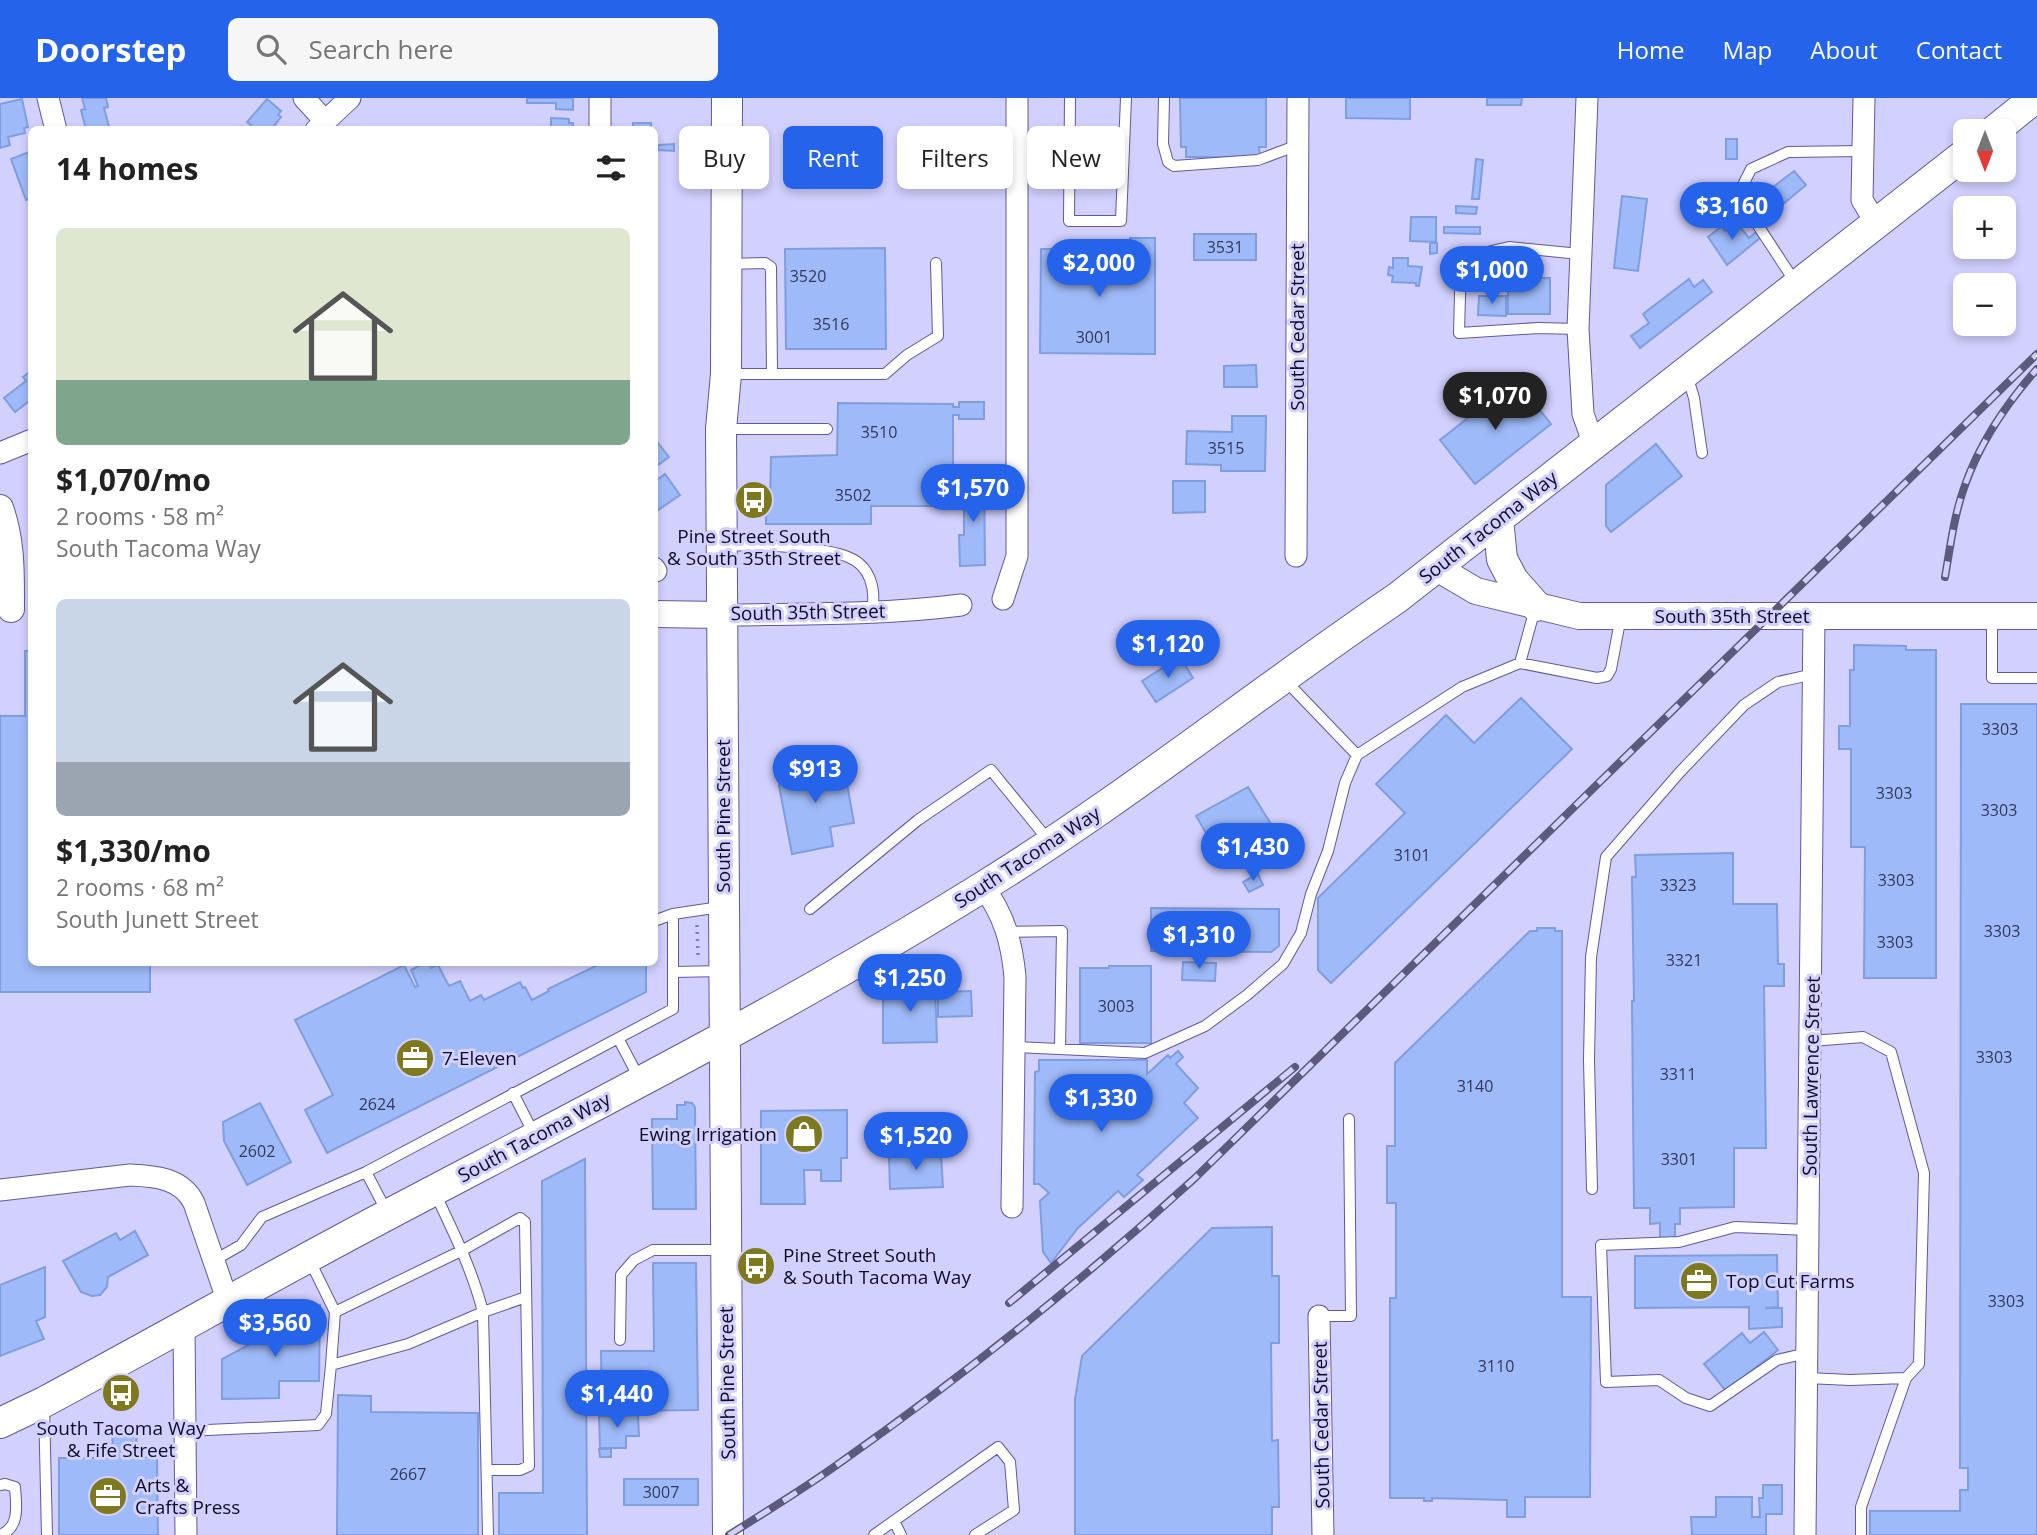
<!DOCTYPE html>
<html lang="en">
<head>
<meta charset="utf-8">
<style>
  body { margin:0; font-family:"Open Sans",sans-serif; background:#f6f6f6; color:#222; height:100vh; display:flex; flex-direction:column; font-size:26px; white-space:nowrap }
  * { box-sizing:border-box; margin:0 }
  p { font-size:23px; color:#767676 }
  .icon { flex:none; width:38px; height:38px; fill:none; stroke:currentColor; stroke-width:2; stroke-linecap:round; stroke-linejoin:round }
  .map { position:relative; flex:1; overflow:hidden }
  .drawer { position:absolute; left:28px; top:28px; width:630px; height:840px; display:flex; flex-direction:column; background:#fff; border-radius:10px; box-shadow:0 4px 10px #0003 }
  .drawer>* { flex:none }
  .hud { position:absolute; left:679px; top:28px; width:665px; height:63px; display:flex; gap:14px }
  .needle { width:46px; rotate:180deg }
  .tools { position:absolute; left:1953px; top:21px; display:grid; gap:14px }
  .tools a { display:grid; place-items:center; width:63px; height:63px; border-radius:10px; background:#fff; box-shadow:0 4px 10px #0003; font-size:35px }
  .price { position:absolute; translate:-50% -60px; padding:0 16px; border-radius:24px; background:#2563eb; color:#fff; font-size:23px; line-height:46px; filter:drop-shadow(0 2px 4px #0008) }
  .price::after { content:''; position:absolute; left:50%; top:42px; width:21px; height:16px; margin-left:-10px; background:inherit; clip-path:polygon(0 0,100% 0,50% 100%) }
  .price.current { background:#222; color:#fff }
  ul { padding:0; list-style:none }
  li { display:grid; align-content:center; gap:14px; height:371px; padding:0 28px }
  li span { display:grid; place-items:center; height:217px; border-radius:10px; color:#555 }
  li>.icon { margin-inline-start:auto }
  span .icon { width:126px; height:126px; fill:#fffc; stroke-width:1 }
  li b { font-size:30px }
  h2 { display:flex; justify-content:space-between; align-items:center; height:84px; padding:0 28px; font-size:30px }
  .pill { padding:0 24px; border-radius:10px; background:#fff; box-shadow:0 4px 10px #0003; font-size:24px; line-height:63px }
  .pill.current { background:#2563eb; color:#fff }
  header { display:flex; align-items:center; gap:42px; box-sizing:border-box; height:98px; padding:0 35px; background:#2563eb; color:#fff }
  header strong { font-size:33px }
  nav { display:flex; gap:38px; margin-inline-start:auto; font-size:24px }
  .search { width:490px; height:63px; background:#f6f6f6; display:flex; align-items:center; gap:18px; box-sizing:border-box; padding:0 24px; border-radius:10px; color:#767676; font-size:26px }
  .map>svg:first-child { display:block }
</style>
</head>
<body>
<header>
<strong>Doorstep</strong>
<div class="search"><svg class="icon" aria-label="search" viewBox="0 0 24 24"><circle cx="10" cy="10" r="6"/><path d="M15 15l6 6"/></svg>Search here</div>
<nav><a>Home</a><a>Map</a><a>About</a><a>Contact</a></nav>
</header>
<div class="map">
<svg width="2037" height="1437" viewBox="0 0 2037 1437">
  <rect width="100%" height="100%" fill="#d1d0fe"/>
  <path fill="#9ebaf8" stroke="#809de1" stroke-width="2" d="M82,0H106L108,9L104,10L110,32H86L81,12L85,11Z
    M527,0H573V12L556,11V5H527Z
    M1180,0H1266V49H1259L1260,59H1186V49H1181Z
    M1346,0H1410V21L1346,20Z
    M1487,0H1522L1521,7H1487Z
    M22,1L28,29L24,30L25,35L8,39L10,47L0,50V6Z
    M267,1L281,13L278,17L281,19L271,32H247L251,27L247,24Z
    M551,20L569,21V25H573V32H551Z
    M633,25H651V32H628V29H633Z
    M1726,41H1737V61H1726Z
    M674,46V53L658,52V47Z
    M824,52H835L836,67H825Z
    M32,53V100L26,102L11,61Z
    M1476,61L1483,62L1479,101H1472Z
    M1794,73L1806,87L1764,122L1751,106Z
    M1622,98L1647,101L1638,173L1614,170Z
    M1456,108L1477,109L1476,116L1456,115Z
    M1411,119H1436V144L1410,143Z
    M1736,124L1749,140L1756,134L1760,140L1727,167L1708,139L1722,128L1725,133Z
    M1444,129H1480V136L1444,135Z
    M1194,136H1256V162H1194Z
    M1130,140H1155V256L1040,255L1041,151H1074V143H1103V152H1129Z
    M1430,145H1437V155L1430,156Z
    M885,150L886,251H786L785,151Z
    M1393,160H1408V168L1422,169L1419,188H1416V185L1392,184L1393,178L1388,177L1389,169L1393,170Z
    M1508,180H1550V216H1508Z
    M1689,181L1694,189L1703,182L1712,194L1640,250L1631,238L1649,225L1643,216Z
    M1479,198H1506V218L1478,217Z
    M1256,267L1257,289H1224V268Z
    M32,272V301L15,314L4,300L26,283L23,279Z
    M1516,282L1551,326L1475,386L1440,342Z
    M959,304H984V321H959V317H953V408H871V426H766V411H770L771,359L837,357L838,305L953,306V309H959Z
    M1232,318H1266L1265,373H1221V367L1186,366L1187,333L1232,334Z
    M654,340L669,359L654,370Z
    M1656,346L1682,378L1611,434L1606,428V387Z
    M665,376L680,397L654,415V384Z
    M964,379H984L985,467L960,468L959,437H964Z
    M1173,383H1205V414L1173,415Z
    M1854,547L1906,548V552H1936V880H1864L1865,749H1851V651H1839V628H1850V572H1854Z
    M25,553H32V864H150V894H0V618H25Z
    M1180,559L1193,580L1156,604L1142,583Z
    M1521,600L1572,651L1331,885L1318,872V800L1405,715L1376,686L1446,617L1474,645Z
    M1961,606H2037V1437H1870V1413H1960V1392H1968V1370H1960Z
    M832,648L833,654L801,660L799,654Z
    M843,663L854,725L830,729L833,748L792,756L779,688L784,674Z
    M1248,689L1276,734L1265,740L1269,748L1244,762L1239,754L1223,764L1196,718Z
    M1733,755V806H1777L1778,866H1784V888H1764L1766,1050H1734V1109L1680,1110V1126H1675V1140H1660V1125L1650,1126V1110H1634L1632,903H1634L1632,779H1636L1635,757Z
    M1258,776L1263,787L1249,794L1243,784Z
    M1151,810L1279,811V848L1271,854L1151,853Z
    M1537,830H1555V833H1562V1199H1591L1590,1399H1525V1419H1507V1402L1432,1400V1403H1424V1400H1390V1200H1396V1105H1387V1048H1395V965L1530,833H1537Z
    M426,864H429L431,870L438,867L449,888L460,883L470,903L481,897L484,902L520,884L523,890L525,889L532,902L549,893L548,891L604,864H646V894L327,1055L305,1012L333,997L295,922L404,867L415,889L418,888L411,872Z
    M1183,864L1216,865L1215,883L1182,882Z
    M1109,868H1151V945H1080V870H1109Z
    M891,886H935L937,944L883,945V894H891Z
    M971,893L972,918L938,919V894Z
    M1178,953L1183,959L1176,966L1198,990L1184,1005L1198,1020L1137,1077L1143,1082L1124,1099L1118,1093L1078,1130L1051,1165L1043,1154L1040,1103L1049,1095L1039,1086H1034L1035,974L1039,973V962H1147V976L1168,957L1170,960Z
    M685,1004L692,1005L695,1009L696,1111H653L652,1021H677V1007H685Z
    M260,1005L291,1064L247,1087L224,1043L223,1024Z
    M847,1012V1060H841V1083H821V1072H804L805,1106H761V1013Z
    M941,1056L943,1089L890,1091L889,1059Z
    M585,1061L587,1437H499V1395H543L542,1083Z
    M1272,1129V1178H1279V1245H1271L1272,1343L1278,1342L1279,1409H1272V1437H1075V1301L1082,1258L1212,1130Z
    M135,1133L148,1157L108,1179L107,1189L100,1197L92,1198L81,1194L63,1163L116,1135L120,1142Z
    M1777,1157L1778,1209L1765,1210H1782V1229L1749,1231V1209L1635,1210V1158Z
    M653,1165H696L698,1312L602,1313L601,1253H654Z
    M45,1169V1219L36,1223L44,1241L0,1258V1187Z
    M317,1207H320L319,1283H279V1300L222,1301V1261L278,1231L277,1225Z
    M1764,1234L1778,1252L1726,1293L1704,1266L1742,1235L1750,1245Z
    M338,1297L371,1298V1314L478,1315V1437H337Z
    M638,1317L639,1338H626V1350H600L599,1318Z
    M112,1327L119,1329L137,1327L136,1359H157L158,1437H59V1360H113Z
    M599,1351H611V1359H600Z
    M624,1381H698V1407H624Z
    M1763,1387H1782V1416H1766V1437H1692L1691,1419H1716V1399H1752V1419H1760L1759,1400H1763Z"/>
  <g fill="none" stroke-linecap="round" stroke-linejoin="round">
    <defs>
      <path id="service" d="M1070,0L1069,123H1121L1126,0
        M1164,0L1163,46L1168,64L1174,68L1258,62L1298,47
        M729,166L765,165L771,169L772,276
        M1797,187L1738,97L1751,71L1788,54L1863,53
        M1578,231L1538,230L1459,235L1461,160L1509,149L1580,156
        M728,276H885L907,257L938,238L936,165
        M1687,277L1694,300L1702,355
        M724,331H827
        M724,447C757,448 819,447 848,459C871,468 876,492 872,513
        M1992,518V580H2037
        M1520,565L1597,580L1607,578L1611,571L1621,518
        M1284,581L1357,657
        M810,811L918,722L991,672L1049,743
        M654,823L673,816L720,809
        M1007,834L1062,833L1060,951
        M673,874L723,873
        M618,940L640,982
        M1811,943L1863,939L1891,954L1924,1075L1919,1266L1906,1280L1861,1409V1437
        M1014,949L1145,955L1205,928L1247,897L1283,866L1301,835L1311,796L1328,753L1345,685L1357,657L1462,589L1520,565L1535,511
        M513,995L534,1036
        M366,1074L387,1114
        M1592,1091L1589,962L1591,859L1606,759L1680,674L1744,607L1778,584L1814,576
        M434,1093C453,1133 472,1171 483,1214L488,1437
        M309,1161L335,1214L331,1267L408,1246L483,1214L526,1199
        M213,1163L241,1147L262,1119L366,1074L673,911V816
        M335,1214L463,1152L520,1120L525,1124L529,1368L520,1372H487
        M1319,1218H1351L1349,1021
        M620,1242L621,1177L634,1162L653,1152H723
        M1807,1255L1777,1262L1710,1308L1686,1300L1659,1282L1606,1284L1601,1147L1679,1144L1735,1129L1809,1132
        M1807,1280L1850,1282L1906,1280
        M44,1307L47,1437
        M186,1333L318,1327L326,1316L331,1267
        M0,1387L5,1386L15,1389C16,1406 21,1429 0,1437
        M894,1423L901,1437
        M874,1437L998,1349L1010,1364L1014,1412L975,1437"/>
      <path id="minor" d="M48,0L56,32
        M304,0L324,22
        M1587,0L1578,231L1583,316L1594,347
        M1864,0L1862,102L1876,125
        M316,32L350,0
        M600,32V0
        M0,355L32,342
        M1296,458L1298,0
        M654,470L656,473
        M1003,501L1017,458V0
        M722,517C801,516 883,517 961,507
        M983,789C1004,816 1012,845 1015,879L1012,1109
        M0,1092L130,1077C155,1078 182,1080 194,1105L228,1204
        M1319,1218L1323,1437
        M184,1229L186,1437
        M1805,1437L1814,518"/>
      <path id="tertiary" d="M0,410C12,443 11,476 11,511
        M1437,470L1476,493L1579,518H2037
        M654,516L722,517"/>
      <path id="secondary" d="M727,0L726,276L721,331L728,1437
        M1994,33L2035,0
        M1498,421L1502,461L1513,482L1536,508
        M0,1325L44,1304C160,1242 275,1176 391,1115C590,1010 791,908 981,790C1125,701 1257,595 1397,500L1965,56"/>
    </defs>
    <use href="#service" stroke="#5f599d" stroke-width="12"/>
    <use href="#minor" stroke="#5f599d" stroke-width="23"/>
    <use href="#tertiary" stroke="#5f599d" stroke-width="28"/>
    <use href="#secondary" stroke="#5f599d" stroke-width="32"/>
    <path stroke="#8381a7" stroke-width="3.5" stroke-dasharray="2 5" stroke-linecap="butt" d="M697,827L698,857H701"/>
    <use href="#service" stroke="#fff" stroke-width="10"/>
    <use href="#minor" stroke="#fff" stroke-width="21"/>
    <use href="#tertiary" stroke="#fff" stroke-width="26"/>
    <use href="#secondary" stroke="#fff" stroke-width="30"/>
    <defs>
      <path id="rail" d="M1945,479C1950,450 1954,418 1964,390C1979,346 2006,306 2037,271
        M1009,1205L1295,969
        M729,1437C767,1413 805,1390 841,1364C965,1277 1083,1182 1195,1080L2037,256"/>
    </defs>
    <use href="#rail" stroke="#5c5a7c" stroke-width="8"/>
    <use href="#rail" stroke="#d1d0fe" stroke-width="5" stroke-dasharray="16" stroke-linecap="butt"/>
  </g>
  <defs>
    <symbol id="bus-disc" viewBox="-11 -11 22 22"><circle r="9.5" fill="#7e791f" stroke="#d1d0fe"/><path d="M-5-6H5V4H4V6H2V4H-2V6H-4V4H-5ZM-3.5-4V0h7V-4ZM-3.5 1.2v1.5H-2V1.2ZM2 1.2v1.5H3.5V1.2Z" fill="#fff"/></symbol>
    <symbol id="office-disc" viewBox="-11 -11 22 22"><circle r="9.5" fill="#7e791f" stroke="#d1d0fe"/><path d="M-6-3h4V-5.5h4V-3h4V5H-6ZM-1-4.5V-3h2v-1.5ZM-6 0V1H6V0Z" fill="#fff"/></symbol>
    <symbol id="shop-disc" viewBox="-11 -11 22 22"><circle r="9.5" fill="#7e791f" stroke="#d1d0fe"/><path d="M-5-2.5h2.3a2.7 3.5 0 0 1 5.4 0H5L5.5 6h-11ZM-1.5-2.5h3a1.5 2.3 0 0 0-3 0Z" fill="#fff"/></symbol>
  </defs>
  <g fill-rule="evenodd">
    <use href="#bus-disc" x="732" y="380" width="44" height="44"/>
    <use href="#office-disc" x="393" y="938" width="44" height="44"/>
    <use href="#shop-disc" x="782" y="1014" width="44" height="44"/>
    <use href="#bus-disc" x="734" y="1146" width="44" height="44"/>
    <use href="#office-disc" x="1677" y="1161" width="44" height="44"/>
    <use href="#bus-disc" x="99" y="1273" width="44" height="44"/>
    <use href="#office-disc" x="86" y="1376" width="44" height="44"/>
  </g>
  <g text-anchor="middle" stroke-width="6" stroke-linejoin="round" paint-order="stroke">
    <g font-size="16" fill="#34385b">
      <text x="1225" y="155">3531</text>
      <text x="808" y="184">3520</text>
      <text x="831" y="232">3516</text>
      <text x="1094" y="245">3001</text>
      <text x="879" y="340">3510</text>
      <text x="1226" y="356">3515</text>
      <text x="853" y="403">3502</text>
      <text x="2000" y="637">3303</text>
      <text x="1894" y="701">3303</text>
      <text x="1999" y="718">3303</text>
      <text x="1412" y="763">3101</text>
      <text x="1896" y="788">3303</text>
      <text x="1678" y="793">3323</text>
      <text x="2002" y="839">3303</text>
      <text x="1895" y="850">3303</text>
      <text x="1684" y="868">3321</text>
      <text x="1116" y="914">3003</text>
      <text x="1994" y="965">3303</text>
      <text x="1678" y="982">3311</text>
      <text x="1475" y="994">3140</text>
      <text x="377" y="1012">2624</text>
      <text x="257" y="1059">2602</text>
      <text x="1679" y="1067">3301</text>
      <text x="2006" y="1209">3303</text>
      <text x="1496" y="1274">3110</text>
      <text x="408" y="1382">2667</text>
      <text x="661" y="1400">3007</text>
    </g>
    <g font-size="19" fill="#100c27" stroke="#d1d0fe">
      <text transform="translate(1297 229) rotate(-90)" y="7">South Cedar Street</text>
      <text transform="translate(1488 429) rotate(-38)" y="7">South Tacoma Way</text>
      <text transform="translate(808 514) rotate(-1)" y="7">South 35th Street</text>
      <text x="1732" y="525">South 35th Street</text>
      <text transform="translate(723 718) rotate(-90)" y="7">South Pine Street</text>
      <text transform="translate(1027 759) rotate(-33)" y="7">South Tacoma Way</text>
      <text transform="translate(1811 978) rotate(-89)" y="7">South Lawrence Street</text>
      <text transform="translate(534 1039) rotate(-28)" y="7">South Tacoma Way</text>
      <text transform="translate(727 1285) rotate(-91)" y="7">South Pine Street</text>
      <text transform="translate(1321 1327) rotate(-91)" y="7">South Cedar Street</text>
    </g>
    <g font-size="19" fill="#100c27" stroke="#d1d0fe" text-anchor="start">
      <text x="754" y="445" text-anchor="middle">Pine Street South<tspan x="754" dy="22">&amp; South 35th Street</tspan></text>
      <text x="442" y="967">7-Eleven</text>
      <text x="777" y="1043" text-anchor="end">Ewing Irrigation</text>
      <text x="783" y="1164">Pine Street South<tspan x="783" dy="22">&amp; South Tacoma Way</tspan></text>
      <text x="1726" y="1190">Top Cut Farms</text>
      <text x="121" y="1337" text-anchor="middle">South Tacoma Way<tspan x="121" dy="22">&amp; Fife Street</tspan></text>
      <text x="135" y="1394">Arts &amp;<tspan x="135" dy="22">Crafts Press</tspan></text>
    </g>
  </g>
</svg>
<div class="tools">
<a><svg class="needle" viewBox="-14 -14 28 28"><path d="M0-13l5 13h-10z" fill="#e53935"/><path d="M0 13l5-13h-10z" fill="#767676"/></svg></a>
<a>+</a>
<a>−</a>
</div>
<b class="price" style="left:1732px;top:144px">$3,160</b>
<b class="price" style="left:1099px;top:201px">$2,000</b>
<b class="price" style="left:1492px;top:208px">$1,000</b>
<b class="price current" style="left:1495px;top:334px">$1,070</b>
<b class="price" style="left:973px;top:426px">$1,570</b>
<b class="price" style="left:1168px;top:582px">$1,120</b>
<b class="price" style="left:815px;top:707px">$913</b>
<b class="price" style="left:1253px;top:785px">$1,430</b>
<b class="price" style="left:1199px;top:873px">$1,310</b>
<b class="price" style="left:910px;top:916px">$1,250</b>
<b class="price" style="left:1101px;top:1036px">$1,330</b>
<b class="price" style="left:916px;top:1074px">$1,520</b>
<b class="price" style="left:275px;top:1261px">$3,560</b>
<b class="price" style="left:617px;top:1332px">$1,440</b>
<div class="hud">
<a class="pill">Buy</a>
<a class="pill current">Rent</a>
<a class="pill">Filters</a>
<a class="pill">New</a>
</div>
<section class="drawer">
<h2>14 homes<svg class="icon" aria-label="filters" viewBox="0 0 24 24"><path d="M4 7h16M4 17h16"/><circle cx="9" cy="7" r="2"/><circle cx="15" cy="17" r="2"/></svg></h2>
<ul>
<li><span style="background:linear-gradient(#dfe7d0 70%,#7fa58c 0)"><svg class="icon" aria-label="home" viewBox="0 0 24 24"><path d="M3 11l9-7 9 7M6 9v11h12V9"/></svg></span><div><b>$1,070/mo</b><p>2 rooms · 58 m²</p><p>South Tacoma Way</p></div></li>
<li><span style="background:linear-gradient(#c9d6e8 75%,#9aa5b1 0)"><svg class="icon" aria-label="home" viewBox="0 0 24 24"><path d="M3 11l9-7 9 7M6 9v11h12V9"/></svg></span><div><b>$1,330/mo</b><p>2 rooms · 68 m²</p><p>South Junett Street</p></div></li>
</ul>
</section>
</div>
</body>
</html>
